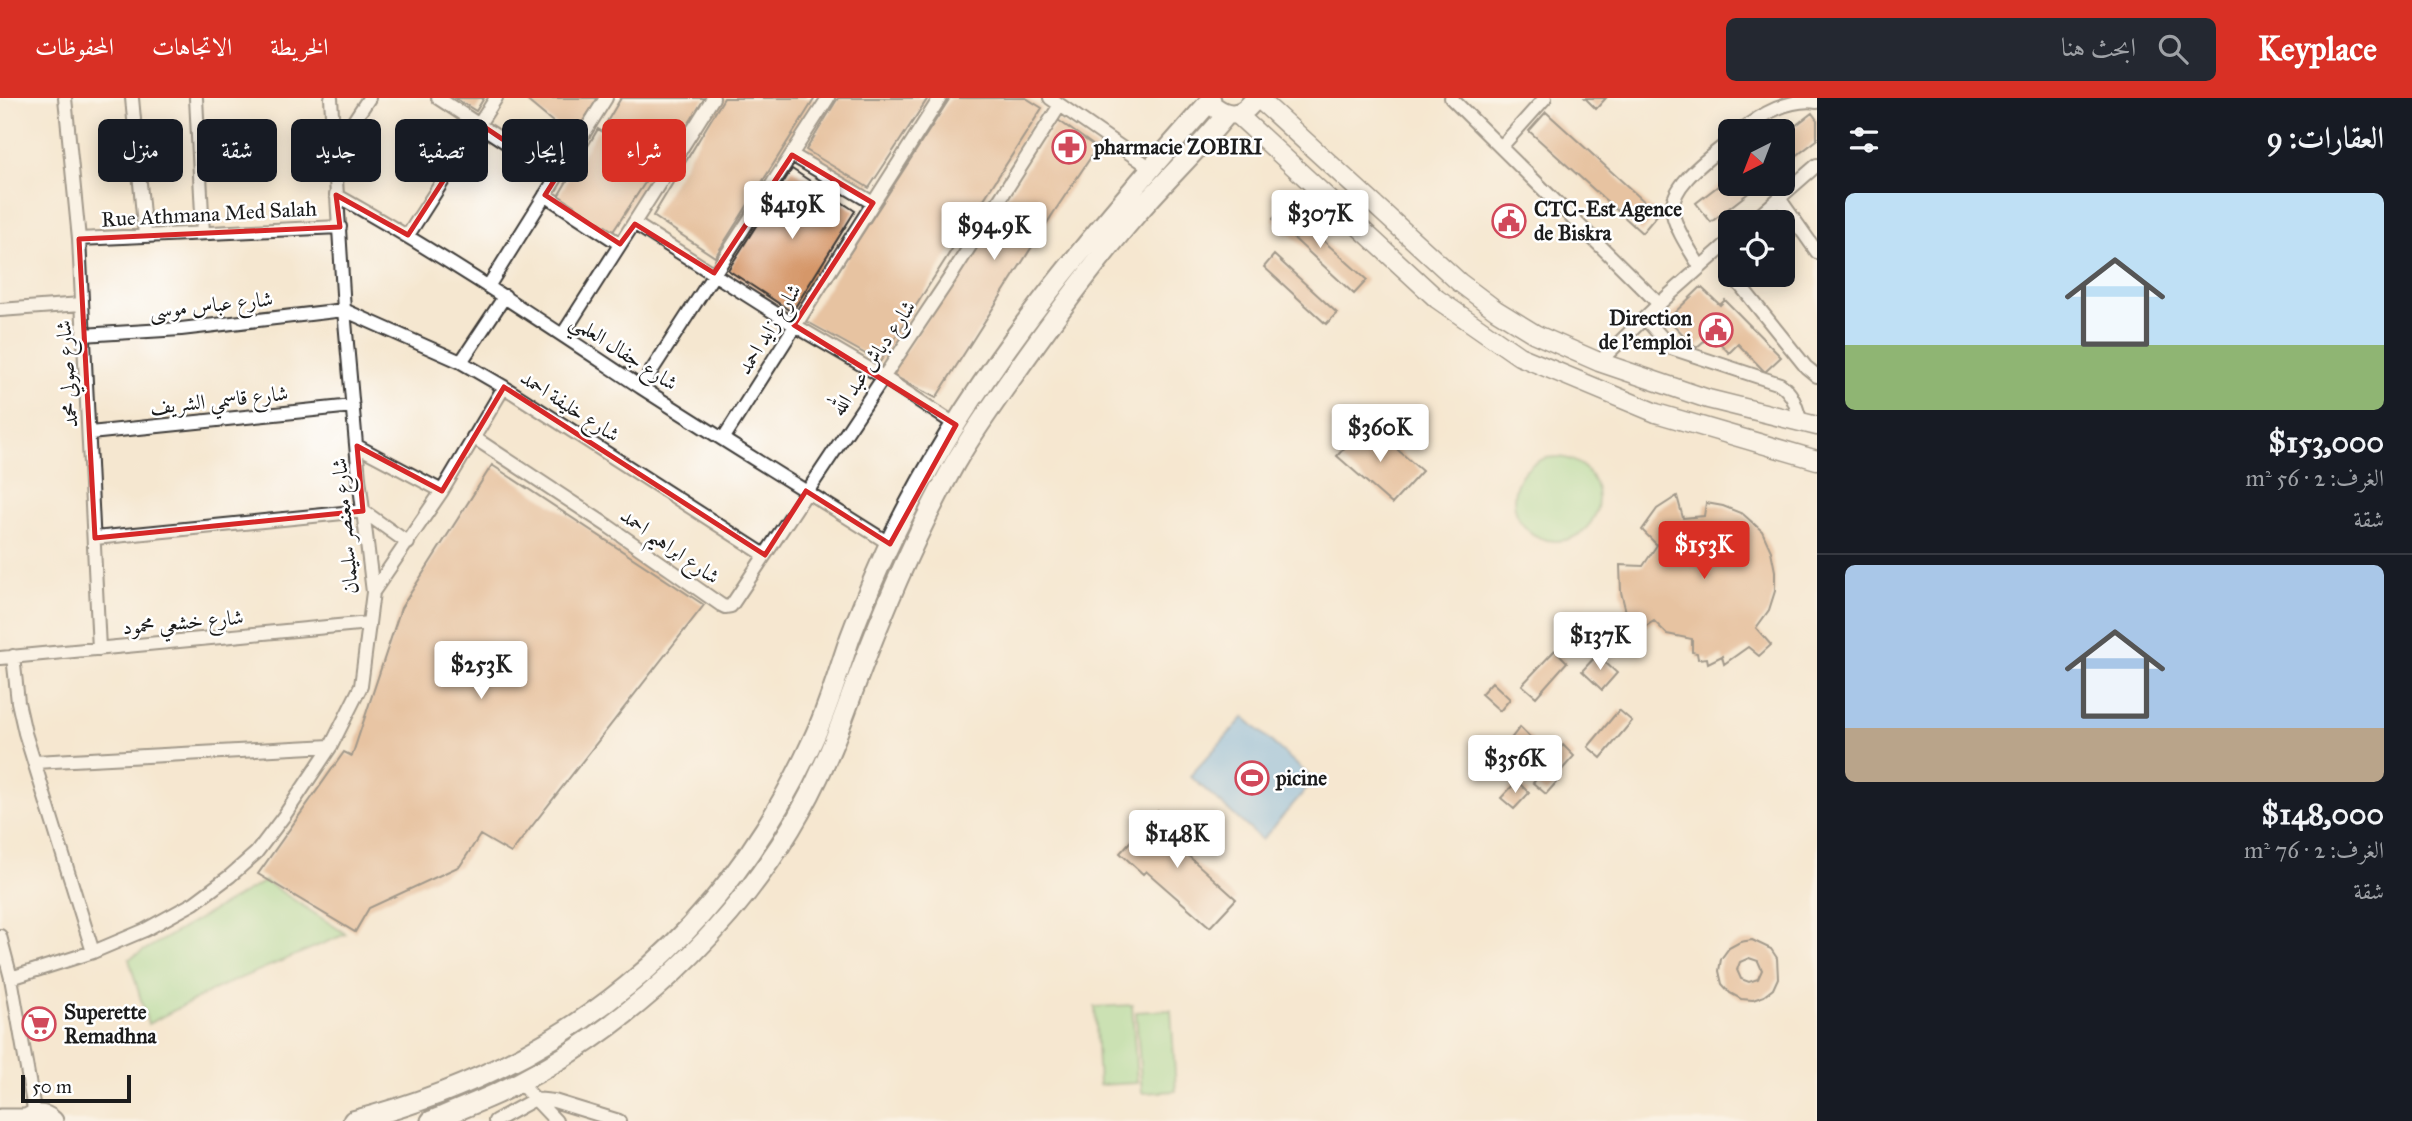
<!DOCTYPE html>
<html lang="ar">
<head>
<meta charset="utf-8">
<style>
  body { margin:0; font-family:"IM FELL Great Primer",Amiri,serif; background:#242831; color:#f1f3f6; direction:rtl; height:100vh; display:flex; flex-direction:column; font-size:26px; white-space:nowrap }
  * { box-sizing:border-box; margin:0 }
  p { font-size:23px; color:#9ea1a6 }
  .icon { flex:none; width:38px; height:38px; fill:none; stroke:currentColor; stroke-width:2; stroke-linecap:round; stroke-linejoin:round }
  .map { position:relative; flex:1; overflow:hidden; direction:ltr }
  .panel { display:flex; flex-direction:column; background:#171b24; width:595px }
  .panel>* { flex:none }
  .hud { position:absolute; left:21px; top:21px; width:665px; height:63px; direction:rtl; display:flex; gap:14px }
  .needle { width:46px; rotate:222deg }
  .buttons { position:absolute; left:1718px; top:21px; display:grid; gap:14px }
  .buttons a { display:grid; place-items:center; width:77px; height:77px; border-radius:10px; background:#171b24; box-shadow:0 4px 18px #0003; font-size:35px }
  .scale { position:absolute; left:21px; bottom:18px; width:110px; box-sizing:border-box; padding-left:7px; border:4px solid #1c1c1c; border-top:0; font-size:19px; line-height:24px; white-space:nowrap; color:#1c1c1c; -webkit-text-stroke:5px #fff; paint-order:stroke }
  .price { position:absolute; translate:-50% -60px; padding:0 16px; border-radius:7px; background:#fff; color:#222; font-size:23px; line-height:46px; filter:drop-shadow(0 2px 4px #0008) }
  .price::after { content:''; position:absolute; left:50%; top:42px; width:21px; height:16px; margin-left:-10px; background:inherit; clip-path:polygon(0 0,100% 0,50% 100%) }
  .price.on { background:#d93025; color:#fff }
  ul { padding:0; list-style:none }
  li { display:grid; align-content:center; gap:14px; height:371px; padding:0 28px }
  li+li { border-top:2px solid #363941 }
  li span { display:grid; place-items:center; height:217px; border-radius:10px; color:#555 }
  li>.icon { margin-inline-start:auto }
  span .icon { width:126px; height:126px; fill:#fffc; stroke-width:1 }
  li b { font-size:30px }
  h2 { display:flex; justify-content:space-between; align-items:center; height:84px; padding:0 28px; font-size:30px }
  .chip { padding:0 24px; border-radius:10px; background:#171b24; box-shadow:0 4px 18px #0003; font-size:24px; line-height:63px }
  .chip.on { background:#d93025; color:#fff }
  header { display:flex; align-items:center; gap:42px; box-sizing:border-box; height:98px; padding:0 35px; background:#d93025; color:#fff }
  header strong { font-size:33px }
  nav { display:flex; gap:38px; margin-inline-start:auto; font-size:24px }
  .search { width:490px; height:63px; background:#242831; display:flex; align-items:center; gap:18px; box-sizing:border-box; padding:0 24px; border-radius:10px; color:#9ea1a6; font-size:26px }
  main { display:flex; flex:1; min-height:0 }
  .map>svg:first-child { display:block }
</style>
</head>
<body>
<header>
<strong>Keyplace</strong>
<div class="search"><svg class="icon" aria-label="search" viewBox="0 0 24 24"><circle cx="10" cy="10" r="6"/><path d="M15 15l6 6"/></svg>ابحث هنا</div>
<nav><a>الخريطة</a><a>الاتجاهات</a><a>المحفوظات</a></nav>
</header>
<main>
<section class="panel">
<h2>العقارات: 9<svg class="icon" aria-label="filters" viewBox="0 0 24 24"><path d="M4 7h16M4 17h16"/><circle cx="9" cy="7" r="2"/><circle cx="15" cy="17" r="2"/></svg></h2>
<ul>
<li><span style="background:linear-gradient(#bfe0f5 70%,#8fb573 0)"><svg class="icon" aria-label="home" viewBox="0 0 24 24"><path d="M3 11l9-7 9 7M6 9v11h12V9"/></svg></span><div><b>$153,000</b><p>الغرف: 2 · 56 m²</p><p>شقة</p></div></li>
<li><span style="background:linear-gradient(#a9c7e8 75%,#b9a48a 0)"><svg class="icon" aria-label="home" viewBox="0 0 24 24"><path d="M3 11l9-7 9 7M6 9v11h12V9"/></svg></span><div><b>$148,000</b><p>الغرف: 2 · 76 m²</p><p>شقة</p></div></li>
</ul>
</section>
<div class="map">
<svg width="1817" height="1023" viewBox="0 0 1817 1023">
  <rect width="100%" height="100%" fill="#fff"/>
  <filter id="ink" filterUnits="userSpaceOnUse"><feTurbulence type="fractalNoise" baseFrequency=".0143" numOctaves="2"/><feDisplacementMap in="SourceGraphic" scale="14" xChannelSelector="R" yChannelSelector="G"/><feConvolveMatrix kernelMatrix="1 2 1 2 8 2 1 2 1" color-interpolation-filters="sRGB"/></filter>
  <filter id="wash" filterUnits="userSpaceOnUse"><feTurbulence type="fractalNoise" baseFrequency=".00686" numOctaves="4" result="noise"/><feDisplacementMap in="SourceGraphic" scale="28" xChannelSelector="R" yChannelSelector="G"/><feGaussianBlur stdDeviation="1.57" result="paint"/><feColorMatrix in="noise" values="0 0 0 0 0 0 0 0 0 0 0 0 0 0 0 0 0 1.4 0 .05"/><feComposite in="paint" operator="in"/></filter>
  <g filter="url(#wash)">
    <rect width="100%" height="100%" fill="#f5e7d0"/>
    <path fill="#97da91" stroke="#5a7b56" stroke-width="2" d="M1514 401a42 42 0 1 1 84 0a42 42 0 1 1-84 0Z
      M265,783L346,836L217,890L148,926L129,861Z
      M1132,907L1137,985L1099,987L1095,909Z
      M1171,912L1176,993L1142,995L1136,914Z"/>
    <path fill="#73b6e8" stroke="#486982" stroke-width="2" d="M1244,619L1314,682L1262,742L1190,678Z"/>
    <g id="blocks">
      <path fill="#d59769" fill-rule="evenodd" d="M455,0H484L476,13Z
        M524,0H598L572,40Z
        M621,0H705L663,67L605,27Z
        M724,0H815L715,159L653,118Z
        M838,0H928L869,90L806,52Z
        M950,0H1026L1042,10L880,264L806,223Z
        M1585,0H1606L1596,11Z
        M1546,14L1658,116L1642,135L1529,33Z
        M1812,15L1817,22V42L1783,68V37Z
        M1058,22L1097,50L1054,114L936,300L890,276Z
        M598,31L656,68L610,138L557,100Z
        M792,71L855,113L792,214L728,172Z
        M1731,78V86H1760L1711,124L1696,105Z
        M1284,107L1367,182L1354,196L1273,121Z
        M1274,157L1337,215L1326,226L1264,169Z
        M1701,189L1720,207L1725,202L1781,259L1765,274L1738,246L1729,255L1718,243L1705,242L1696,250L1668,221Z
        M1367,325L1422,373L1392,406L1337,358Z
        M492,367L704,507L511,755L480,737L460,768L369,810L355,834L258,776L344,654L352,658L401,510Z
        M1677,398L1683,420L1704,418L1706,405L1723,408L1743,416L1762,433L1771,453L1775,473V493L1769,512L1756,530L1771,547L1759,558L1748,549L1724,566L1722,558L1708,565L1707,560L1698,561L1697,555L1692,554V541L1667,536L1654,523L1641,531L1636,519L1628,522L1621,494L1620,467L1643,468L1657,447L1642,432L1657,411Z
        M1555,552L1567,564L1536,599L1522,587Z
        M1597,557L1617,575L1602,592L1582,573Z
        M1492,584L1510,601L1500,613L1481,596Z
        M1619,612L1632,623L1601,660L1588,649Z
        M1520,629L1533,642L1518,659L1515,655L1498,674L1486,663L1503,644L1506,647Z
        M1563,647L1574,658L1559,675L1562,678L1546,696L1533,685L1549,668L1547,665Z
        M1517,683L1529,695L1514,711L1501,700Z
        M1158,713L1183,735L1174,745L1236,801L1210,829L1146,773L1143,776L1120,755Z
        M1752,842L1771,851L1777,860L1778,880L1773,891L1764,898L1753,902L1741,901L1730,895L1722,886L1719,873L1721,861L1729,850L1740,844ZM1749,860L1758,863L1762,872L1758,881L1749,884L1741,881L1737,872L1740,864Z"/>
    </g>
  </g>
  <g filter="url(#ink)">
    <use href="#blocks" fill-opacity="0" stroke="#3d3a37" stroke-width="2"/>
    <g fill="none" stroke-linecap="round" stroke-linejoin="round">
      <defs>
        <path id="street" d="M65,0L79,141L99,551
          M132,0L145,138
          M196,0L203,135
          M438,0L557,78
          M1050,0L1151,70
          M1451,0L1659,206
          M1741,33C1761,16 1790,0 1817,4
          M1501,49L1545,0
          M334,53L369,0
          M792,57L873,105
          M336,97C442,156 541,223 642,290C724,343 808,394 890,446
          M545,97L620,146
          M1779,100L1817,154
          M1752,124L1817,67
          M635,126L794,227L883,279L956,327
          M408,137L496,0
          M79,141L340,129
          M1700,169C1692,155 1676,132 1673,116C1667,88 1712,58 1731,42
          M1732,177L1806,269L1817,278
          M489,187L606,0
          M0,212L81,206
          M1645,220L1671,250L1780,286C1794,296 1796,309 1801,324
          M563,236C613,157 664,79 713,0
          M82,237L181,231L344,212L461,264L504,289L765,457
          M461,264L505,198
          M1599,264L1659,206L1731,142
          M641,289L828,0
          M90,335L353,308
          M473,339L608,428L721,507L725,509L731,508L949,181L1060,7
          M723,341L940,0
          M357,348L442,393
          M95,440L363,413L408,445
          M373,494L442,393L504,289
          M13,558L18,604L25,635L93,854
          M0,560L369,525
          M35,664L331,648
          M0,838L11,880L35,1017
          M11,880L93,854L145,832L194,805L230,778L256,755L284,718L331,648L361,588L373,494L359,380L344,212L331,0
          M518,983L556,1023
          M495,1023L535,1001L554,1003L619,1023"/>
        <path id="secondary" d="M1258,0L1459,184L1496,212L1535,236L1599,264L1708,301L1817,328
          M1237,16L1437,201L1519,258L1656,315L1817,362"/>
        <path id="primary" d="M1216,10C1231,21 1246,16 1255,0
          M0,1021H26
          M24,1023C33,1015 44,1015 53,1023
          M353,1023C563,969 721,843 812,644C828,611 838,575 850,540C867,495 886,450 909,407C988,257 1099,128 1211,2
          M431,1023C453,1014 476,1005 498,995C638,928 764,805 826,662C838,636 847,609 857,582C885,508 916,434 955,365C976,329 1001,295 1025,261C1060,212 1095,164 1134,119C1164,83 1198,52 1227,16"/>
      </defs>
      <use href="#street" stroke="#3d3a37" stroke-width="16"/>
      <use href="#secondary" stroke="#3d3a37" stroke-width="21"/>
      <use href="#primary" stroke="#3d3a37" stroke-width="23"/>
      <use href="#street" stroke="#fff" stroke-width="12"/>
      <use href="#secondary" stroke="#fff" stroke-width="18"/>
      <use href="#primary" stroke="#fff" stroke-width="19"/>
    </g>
  </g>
  <path d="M0 0H1817V1023H0ZM480,26L557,78L545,97L620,146L635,126L714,175L792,57L873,105L794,227L956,327L890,446L806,393L765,457L504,289L442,393L357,348L363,413L95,440L79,141L340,129L336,97L408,137Z" fill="#f5e7d0" fill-opacity=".55" fill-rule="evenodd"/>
  <path fill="none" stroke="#d62828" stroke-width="5" stroke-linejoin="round" d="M480,26L557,78L545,97L620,146L635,126L714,175L792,57L873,105L794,227L956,327L890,446L806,393L765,457L504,289L442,393L357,348L363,413L95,440L79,141L340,129L336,97L408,137Z"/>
  <defs>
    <symbol id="pharmacy-ring" viewBox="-11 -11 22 22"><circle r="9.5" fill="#fff" stroke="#d1495b" stroke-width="1.5"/><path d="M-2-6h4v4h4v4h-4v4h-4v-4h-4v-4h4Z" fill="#d1495b"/></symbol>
    <symbol id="civic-ring" viewBox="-11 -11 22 22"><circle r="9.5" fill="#fff" stroke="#d1495b" stroke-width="1.5"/><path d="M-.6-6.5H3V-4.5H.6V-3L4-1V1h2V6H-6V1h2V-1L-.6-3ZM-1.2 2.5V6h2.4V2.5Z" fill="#d1495b"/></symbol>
    <symbol id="stadium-ring" viewBox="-11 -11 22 22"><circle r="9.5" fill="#fff" stroke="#d1495b" stroke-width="1.5"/><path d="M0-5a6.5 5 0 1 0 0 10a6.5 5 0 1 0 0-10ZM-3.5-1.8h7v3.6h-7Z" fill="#d1495b"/></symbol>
    <symbol id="supermarket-ring" viewBox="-11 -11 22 22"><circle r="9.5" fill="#fff" stroke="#d1495b" stroke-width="1.5"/><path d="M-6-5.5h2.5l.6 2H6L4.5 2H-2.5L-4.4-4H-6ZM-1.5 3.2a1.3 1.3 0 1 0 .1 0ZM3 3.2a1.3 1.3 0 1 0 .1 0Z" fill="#d1495b"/></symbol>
  </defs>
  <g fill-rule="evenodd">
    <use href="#pharmacy-ring" x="1050" y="30" width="38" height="38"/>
    <use href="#civic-ring" x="1490" y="104" width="38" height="38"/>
    <use href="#civic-ring" x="1697" y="213" width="38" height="38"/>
    <use href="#stadium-ring" x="1233" y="661" width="38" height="38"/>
    <use href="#supermarket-ring" x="20" y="907" width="38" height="38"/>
  </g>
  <g text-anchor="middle" stroke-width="5" stroke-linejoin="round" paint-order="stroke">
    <g font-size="21" font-weight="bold" fill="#1c1c1c" stroke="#fff" text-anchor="start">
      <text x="1094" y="56">pharmacie ZOBIRI</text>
      <text x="1534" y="118">CTC-Est Agence<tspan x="1534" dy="24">de Biskra</tspan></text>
      <text x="1692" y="227" text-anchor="end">Direction<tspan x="1692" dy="24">de l'emploi</tspan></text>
      <text x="1276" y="687">picine</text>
      <text x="64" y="921">Superette<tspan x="64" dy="24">Remadhna</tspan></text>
    </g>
    <g font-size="21" fill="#1c1c1c" stroke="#fff">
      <text transform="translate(209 116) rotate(-3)" y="7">Rue Athmana Med Salah</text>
      <text transform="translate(211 207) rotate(-6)" y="7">شارع عباس موسى</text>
      <text transform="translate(769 231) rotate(-58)" y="7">شارع زايد احمد</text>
      <text transform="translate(624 254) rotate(33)" y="7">شارع جفال العلمي</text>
      <text transform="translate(873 260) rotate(-56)" y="7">شارع دباش عبد الله</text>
      <text transform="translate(67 276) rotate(-94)" y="7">شارع صولي محمد</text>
      <text transform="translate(219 302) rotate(-6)" y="7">شارع قاسمي الشريف</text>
      <text transform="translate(570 308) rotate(33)" y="7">شارع خليفة احمد</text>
      <text transform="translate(345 428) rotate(-95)" y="7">شارع معنصر سليمان</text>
      <text transform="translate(670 448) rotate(35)" y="7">شارع ابراهيم احمد</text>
      <text transform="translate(183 524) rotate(-5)" y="7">شارع خشعي محمود</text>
    </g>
  </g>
</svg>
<div class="buttons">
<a><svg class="needle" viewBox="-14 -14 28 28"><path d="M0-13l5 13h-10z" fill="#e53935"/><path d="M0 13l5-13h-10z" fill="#9ea1a6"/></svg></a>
<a><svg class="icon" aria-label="locate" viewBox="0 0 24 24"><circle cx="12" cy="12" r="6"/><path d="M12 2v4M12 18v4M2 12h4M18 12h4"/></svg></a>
</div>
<div class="scale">50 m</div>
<b class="price" style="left:792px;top:143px">$419K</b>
<b class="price" style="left:1320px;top:152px">$307K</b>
<b class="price" style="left:994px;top:164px">$94.9K</b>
<b class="price" style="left:1380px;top:366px">$360K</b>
<b class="price on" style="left:1704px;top:483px">$153K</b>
<b class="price" style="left:1600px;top:574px">$137K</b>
<b class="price" style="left:481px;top:603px">$253K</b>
<b class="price" style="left:1515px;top:697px">$356K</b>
<b class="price" style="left:1177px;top:772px">$148K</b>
<div class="hud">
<a class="chip on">شراء</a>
<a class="chip">إيجار</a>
<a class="chip">تصفية</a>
<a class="chip">جديد</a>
<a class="chip">شقة</a>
<a class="chip">منزل</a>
</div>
</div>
</main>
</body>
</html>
